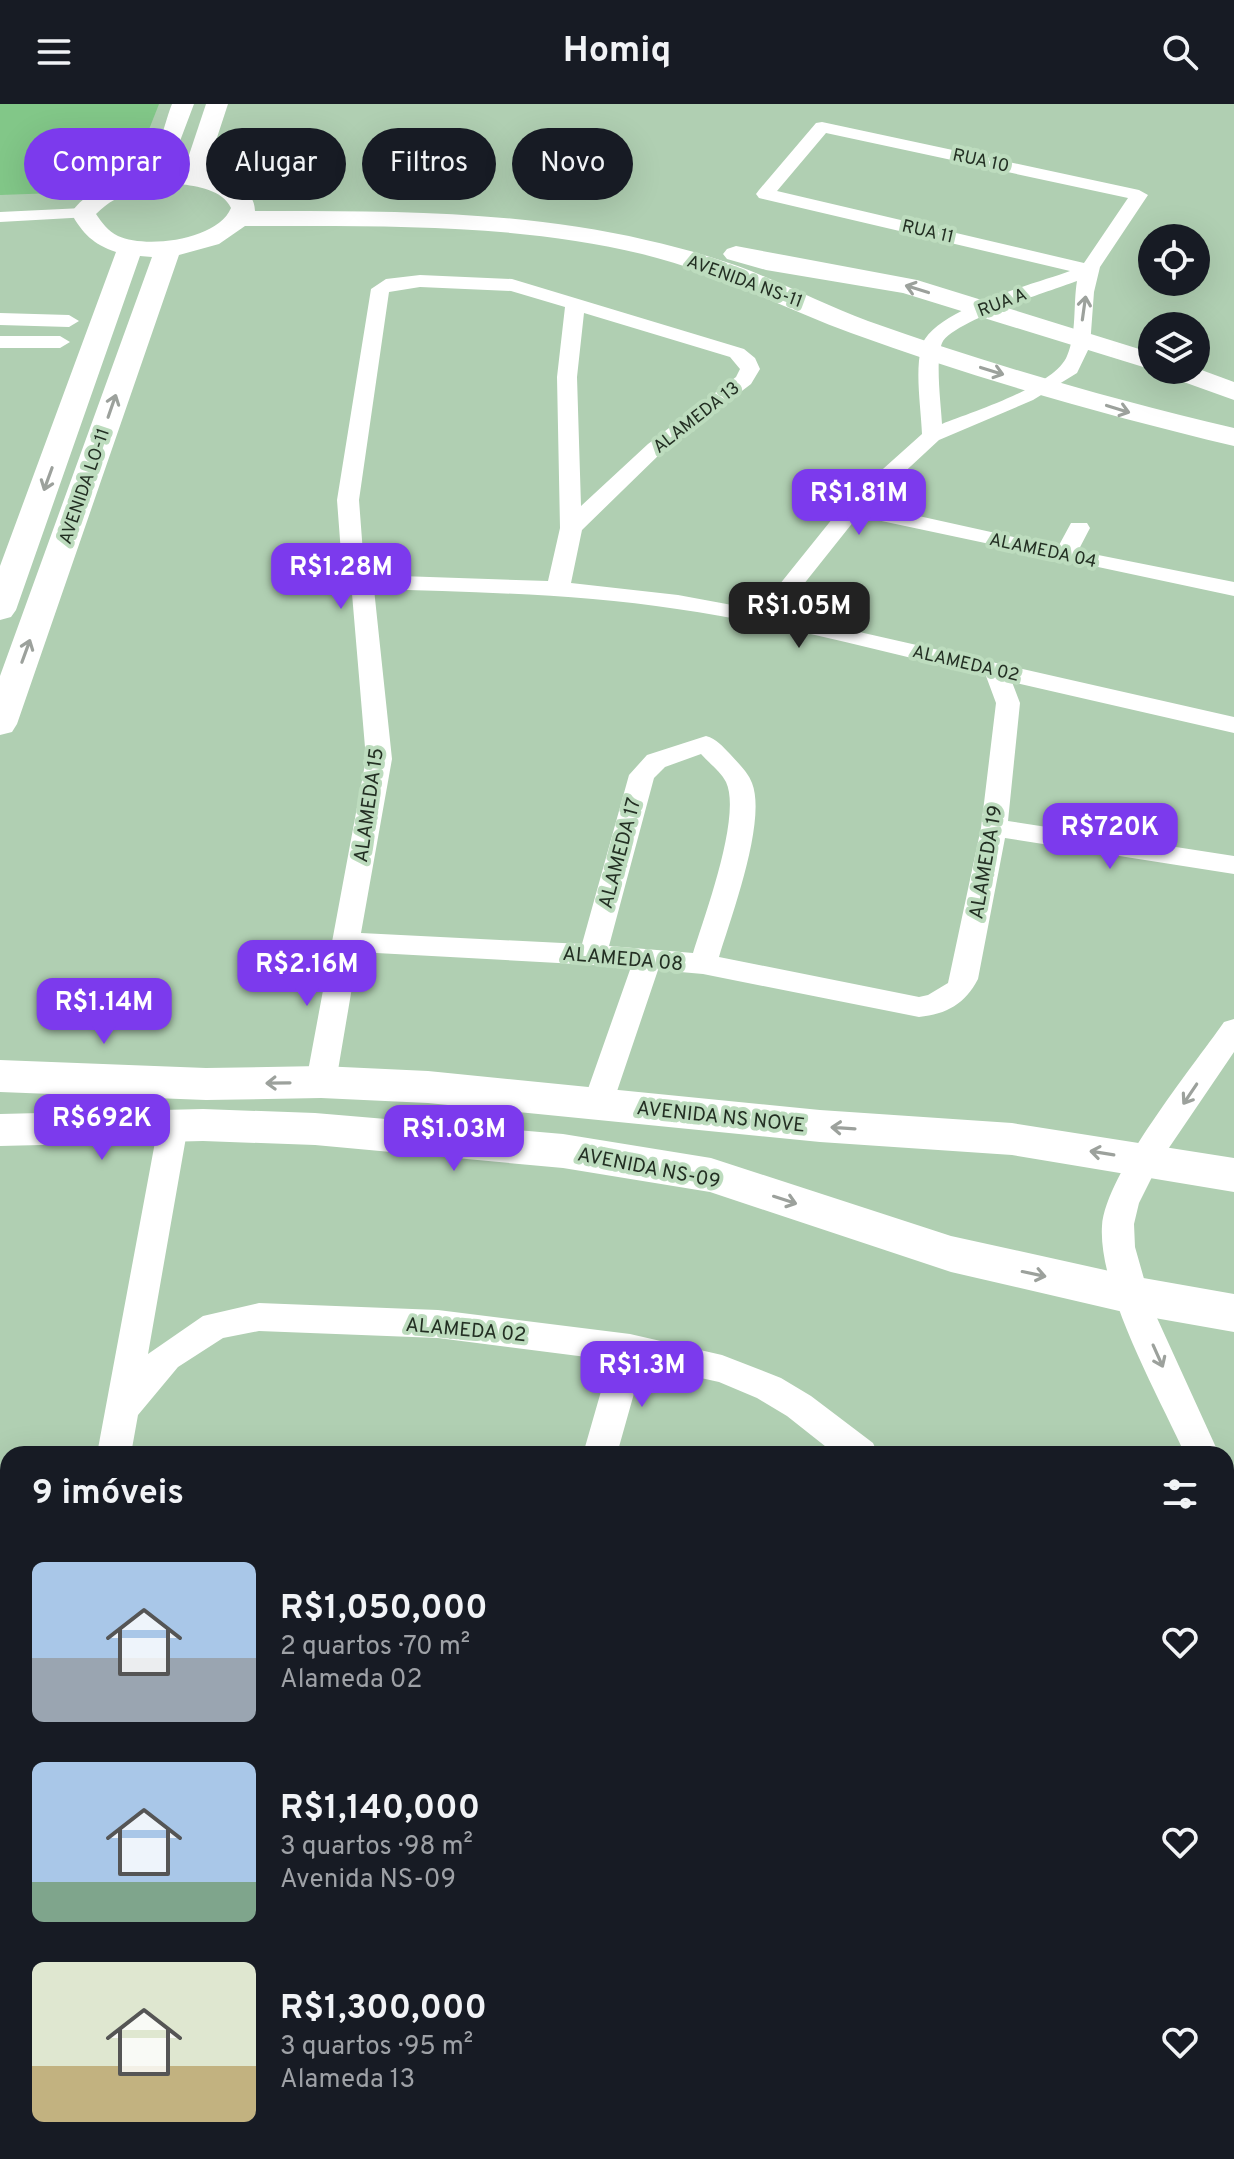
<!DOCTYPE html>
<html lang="pt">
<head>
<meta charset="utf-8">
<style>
  body { margin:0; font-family:Overpass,sans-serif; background:#242831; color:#f1f3f6; height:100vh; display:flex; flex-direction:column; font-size:30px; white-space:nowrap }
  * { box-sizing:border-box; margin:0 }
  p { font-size:26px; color:#9ea1a6 }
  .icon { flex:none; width:44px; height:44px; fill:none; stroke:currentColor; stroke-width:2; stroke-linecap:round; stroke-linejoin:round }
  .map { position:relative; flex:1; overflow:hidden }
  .drawer { position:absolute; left:0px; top:1342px; width:1234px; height:714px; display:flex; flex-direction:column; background:#171b24; border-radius:24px 24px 0 0; box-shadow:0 8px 32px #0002 }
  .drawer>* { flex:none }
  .hud { position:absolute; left:24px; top:24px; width:800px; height:72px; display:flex; gap:16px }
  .fabs { position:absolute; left:1138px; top:120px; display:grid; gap:16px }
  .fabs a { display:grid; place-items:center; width:72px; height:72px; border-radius:50%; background:#171b24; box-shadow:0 8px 32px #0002; font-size:40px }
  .price { position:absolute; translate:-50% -68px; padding:0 18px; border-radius:16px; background:#7c3aed; color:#fff; font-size:26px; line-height:52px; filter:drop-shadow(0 2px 4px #0008) }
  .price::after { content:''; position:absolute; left:50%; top:48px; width:24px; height:18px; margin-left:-12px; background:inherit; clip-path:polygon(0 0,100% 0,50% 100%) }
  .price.on { background:#222; color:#fff }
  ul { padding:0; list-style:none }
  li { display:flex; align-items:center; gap:24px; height:200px; padding:0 32px }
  li span { display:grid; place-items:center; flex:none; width:224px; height:160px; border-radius:12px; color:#555 }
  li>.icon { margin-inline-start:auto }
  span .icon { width:96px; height:96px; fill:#fffc; stroke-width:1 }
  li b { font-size:34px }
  h2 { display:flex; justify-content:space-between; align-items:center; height:96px; padding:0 32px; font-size:34px }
  .tag { padding:0 28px; border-radius:36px; background:#171b24; box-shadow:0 8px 32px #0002; font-size:28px; line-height:72px }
  .tag.on { background:#7c3aed; color:#fff }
  header { display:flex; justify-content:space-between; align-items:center; height:104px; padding:0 32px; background:#171b24; font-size:36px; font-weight:700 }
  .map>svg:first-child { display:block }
</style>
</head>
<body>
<header><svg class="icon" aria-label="menu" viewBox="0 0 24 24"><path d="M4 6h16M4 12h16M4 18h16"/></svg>Homiq<svg class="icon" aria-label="search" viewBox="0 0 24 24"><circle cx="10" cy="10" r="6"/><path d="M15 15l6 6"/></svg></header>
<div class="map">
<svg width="1234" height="2055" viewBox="0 0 1234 2055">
  <rect width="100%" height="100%" fill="#b0cfb2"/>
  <path fill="#82c788" d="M0,0H159L137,56L92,71L56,89L0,91Z"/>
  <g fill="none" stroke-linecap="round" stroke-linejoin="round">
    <path fill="#fff" fill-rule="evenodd" d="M822,18L1139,86L1148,91L1100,163L1094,188L1090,242L1077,269L1033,296L939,336L869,401L1058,443L1071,419H1087L1090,424L1078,447L1234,478V492L858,412L780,510L1234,613V629L1012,578L1020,599L1008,717L1234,752V770L1005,734L978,875C965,900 947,910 919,913L703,870L658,866L613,999L608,1007L598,1010L588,1007L583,999L631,863L358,848L336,978L331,986L321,989L311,986L306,978L366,655L351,478L341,449L337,396L371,185L386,175L420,171L512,175L744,245L755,254L760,265L751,280L662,348L582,426L571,479L678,491L759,506L845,399L922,330C921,304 915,270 921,244C930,206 1035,180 1070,167L759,94L756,90L759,86L816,19ZM826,29L1128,94L1084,159L777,87ZM1077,177C1073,201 1077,229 1067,252C1055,282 972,308 942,320C941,300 935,257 942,239C952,217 1051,187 1077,177ZM420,183L511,187L565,203L557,273L560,424L548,477L371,471L363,449L359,396L389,188ZM584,209L730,253L740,265L736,273L648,340L581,402L577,273ZM374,485C476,488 577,490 677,505C781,520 884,548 986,572L996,599L981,724L948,879L928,891L919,893L719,853C731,813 767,717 752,679C748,668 738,659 730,650C722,642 717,635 706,632L647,651L629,671L582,840L361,829L392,655ZM701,650C709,659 721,668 726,678C742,712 704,813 693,849L609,842L654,674L665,663Z
      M83,104L92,109L89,113L0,118V108Z
      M0,209L69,211L79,217L69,223L0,221Z
      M0,232H60L70,238L60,244H0Z
      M1234,915V948L1160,1057L1139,1099L1134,1120L1135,1143L1152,1203L1219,1350H1185C1158,1291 1098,1185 1102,1122C1106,1069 1192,964 1224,918Z
      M173,1010L184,1014L188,1022L148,1250L203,1212L259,1199L438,1206L630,1230L722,1251L781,1274L811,1292L873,1339L878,1350H835L787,1312L757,1294L719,1278L642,1261L617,1350H583L610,1256L438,1234L259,1227L223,1234L178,1263L138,1311L131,1350H97L158,1022L162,1014Z
      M1234,1372V1414L1226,1417V1375Z
      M8,1856V1932L0,1935V1860Z
      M392,2048H436V2055H392Z
      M718,2048H762L760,2055H716Z
      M1181,2048H1225V2055H1181Z"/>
    <path fill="#fff" fill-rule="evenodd" d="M172,0H194L169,66H184L206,0H228L208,61L209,71C228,76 255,84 255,107C385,107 518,106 646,136C682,144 717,154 751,167C790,183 828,202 868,217C988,260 1110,295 1234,324V342C1104,311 977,275 851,229C781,203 716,168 642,150C513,119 377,122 245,122L219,140L179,151L17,620L12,628L0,631V572L152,153L140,152L16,506L11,513L0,516V462L116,148C93,140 83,130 71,109C93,77 129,82 149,59C160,45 165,17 172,0ZM179,80C197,82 223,86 231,104C218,136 146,145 118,132C108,127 102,119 96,110C119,87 147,82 179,80Z
      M736,142L917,176L1152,249L1153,266L903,189L766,166L727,155L723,150L727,145Z
      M1196,264L1234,278V296L1167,272L1163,266Z
      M0,956L206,964L321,962L428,967L820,1006L1012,1019L1234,1054V1088L1012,1051L820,1038L428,999L321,994L206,996L0,988Z
      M203,1005L315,1009L563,1030L711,1054L951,1132L1132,1172L1234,1190V1228L1132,1210L951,1168L710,1088L563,1064L315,1041L203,1037L0,1042V1010Z"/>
  </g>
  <defs><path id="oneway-shaft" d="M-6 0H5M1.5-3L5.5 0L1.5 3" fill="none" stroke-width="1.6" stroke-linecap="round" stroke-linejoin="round" transform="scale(2)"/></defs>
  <g stroke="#9ca19c">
    <use href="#oneway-shaft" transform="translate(917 185) rotate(-163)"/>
    <use href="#oneway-shaft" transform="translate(1084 204) rotate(-82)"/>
    <use href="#oneway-shaft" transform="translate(992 267) rotate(17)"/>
    <use href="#oneway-shaft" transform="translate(112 302) rotate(-71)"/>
    <use href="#oneway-shaft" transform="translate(1118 305) rotate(17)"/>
    <use href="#oneway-shaft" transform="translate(48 375) rotate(110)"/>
    <use href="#oneway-shaft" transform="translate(26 547) rotate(-70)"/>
    <use href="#oneway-shaft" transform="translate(278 979) rotate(179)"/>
    <use href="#oneway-shaft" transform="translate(1190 990) rotate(124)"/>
    <use href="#oneway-shaft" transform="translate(843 1024) rotate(-176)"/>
    <use href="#oneway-shaft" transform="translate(1102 1049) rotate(-171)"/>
    <use href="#oneway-shaft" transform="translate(785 1096) rotate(18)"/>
    <use href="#oneway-shaft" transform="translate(1034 1170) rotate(12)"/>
    <use href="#oneway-shaft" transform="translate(1158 1252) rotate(66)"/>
  </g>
  <g text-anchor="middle" stroke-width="8" stroke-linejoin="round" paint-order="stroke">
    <g font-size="18" fill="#232f23" stroke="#bddcbe">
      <text transform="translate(981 56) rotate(12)" y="6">RUA 10</text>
      <text transform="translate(928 127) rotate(13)" y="6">RUA 11</text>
      <text transform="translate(745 177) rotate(20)" y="6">AVENIDA NS-11</text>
      <text transform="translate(1002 198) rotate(-21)" y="6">RUA A</text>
      <text transform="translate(696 313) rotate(-38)" y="6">ALAMEDA 13</text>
      <text transform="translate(84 382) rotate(-71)" y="6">AVENIDA LO-11</text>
      <text transform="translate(1043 446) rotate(12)" y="6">ALAMEDA 04</text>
      <text transform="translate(966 559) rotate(13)" y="6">ALAMEDA 02</text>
    </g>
    <g font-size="20" fill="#232f23" stroke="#bddcbe">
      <text transform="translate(368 701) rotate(-82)" y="7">ALAMEDA 15</text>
      <text transform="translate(619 749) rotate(-75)" y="7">ALAMEDA 17</text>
      <text transform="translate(985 758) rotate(-80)" y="7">ALAMEDA 19</text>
      <text transform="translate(623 854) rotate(5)" y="7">ALAMEDA 08</text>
      <text transform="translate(721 1012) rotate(6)" y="7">AVENIDA NS NOVE</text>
      <text transform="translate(649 1063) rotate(11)" y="7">AVENIDA NS-09</text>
      <text transform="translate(466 1225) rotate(5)" y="7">ALAMEDA 02</text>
    </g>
  </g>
</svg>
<div class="fabs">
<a><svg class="icon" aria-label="locate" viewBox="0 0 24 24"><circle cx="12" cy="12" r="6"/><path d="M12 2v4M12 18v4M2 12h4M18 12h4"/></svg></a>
<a><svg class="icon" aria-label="layers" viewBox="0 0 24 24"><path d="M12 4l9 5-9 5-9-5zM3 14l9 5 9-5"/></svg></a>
</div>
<b class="price" style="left:859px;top:433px">R$1.81M</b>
<b class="price" style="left:341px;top:507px">R$1.28M</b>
<b class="price on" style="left:799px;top:546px">R$1.05M</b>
<b class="price" style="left:1110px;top:767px">R$720K</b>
<b class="price" style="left:307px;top:904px">R$2.16M</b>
<b class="price" style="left:104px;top:942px">R$1.14M</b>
<b class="price" style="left:102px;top:1058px">R$692K</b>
<b class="price" style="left:454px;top:1069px">R$1.03M</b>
<b class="price" style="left:642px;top:1305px">R$1.3M</b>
<div class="hud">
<a class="tag on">Comprar</a>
<a class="tag">Alugar</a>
<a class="tag">Filtros</a>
<a class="tag">Novo</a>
</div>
<section class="drawer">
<h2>9 imóveis<svg class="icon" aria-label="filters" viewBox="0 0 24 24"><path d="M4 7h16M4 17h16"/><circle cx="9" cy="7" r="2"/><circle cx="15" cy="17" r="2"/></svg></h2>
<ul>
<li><span style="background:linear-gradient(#a9c7e8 60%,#9aa5b1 0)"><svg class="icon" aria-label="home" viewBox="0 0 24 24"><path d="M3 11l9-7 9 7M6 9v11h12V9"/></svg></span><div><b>R$1,050,000</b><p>2 quartos · 70 m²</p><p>Alameda 02</p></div><svg class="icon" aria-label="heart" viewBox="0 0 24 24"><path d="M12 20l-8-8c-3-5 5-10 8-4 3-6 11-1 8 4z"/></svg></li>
<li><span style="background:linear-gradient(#a9c7e8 75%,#7fa58c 0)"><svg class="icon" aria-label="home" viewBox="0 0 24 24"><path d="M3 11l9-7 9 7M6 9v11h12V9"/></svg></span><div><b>R$1,140,000</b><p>3 quartos · 98 m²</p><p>Avenida NS-09</p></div><svg class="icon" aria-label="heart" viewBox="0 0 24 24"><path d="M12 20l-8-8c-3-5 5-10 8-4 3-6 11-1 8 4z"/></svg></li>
<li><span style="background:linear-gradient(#dfe7d0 65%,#c2b280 0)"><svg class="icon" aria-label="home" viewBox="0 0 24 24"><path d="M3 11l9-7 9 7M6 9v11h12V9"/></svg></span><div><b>R$1,300,000</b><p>3 quartos · 95 m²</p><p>Alameda 13</p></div><svg class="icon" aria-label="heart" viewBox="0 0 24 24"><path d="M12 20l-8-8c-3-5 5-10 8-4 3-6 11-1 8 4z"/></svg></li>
</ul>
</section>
</div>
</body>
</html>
